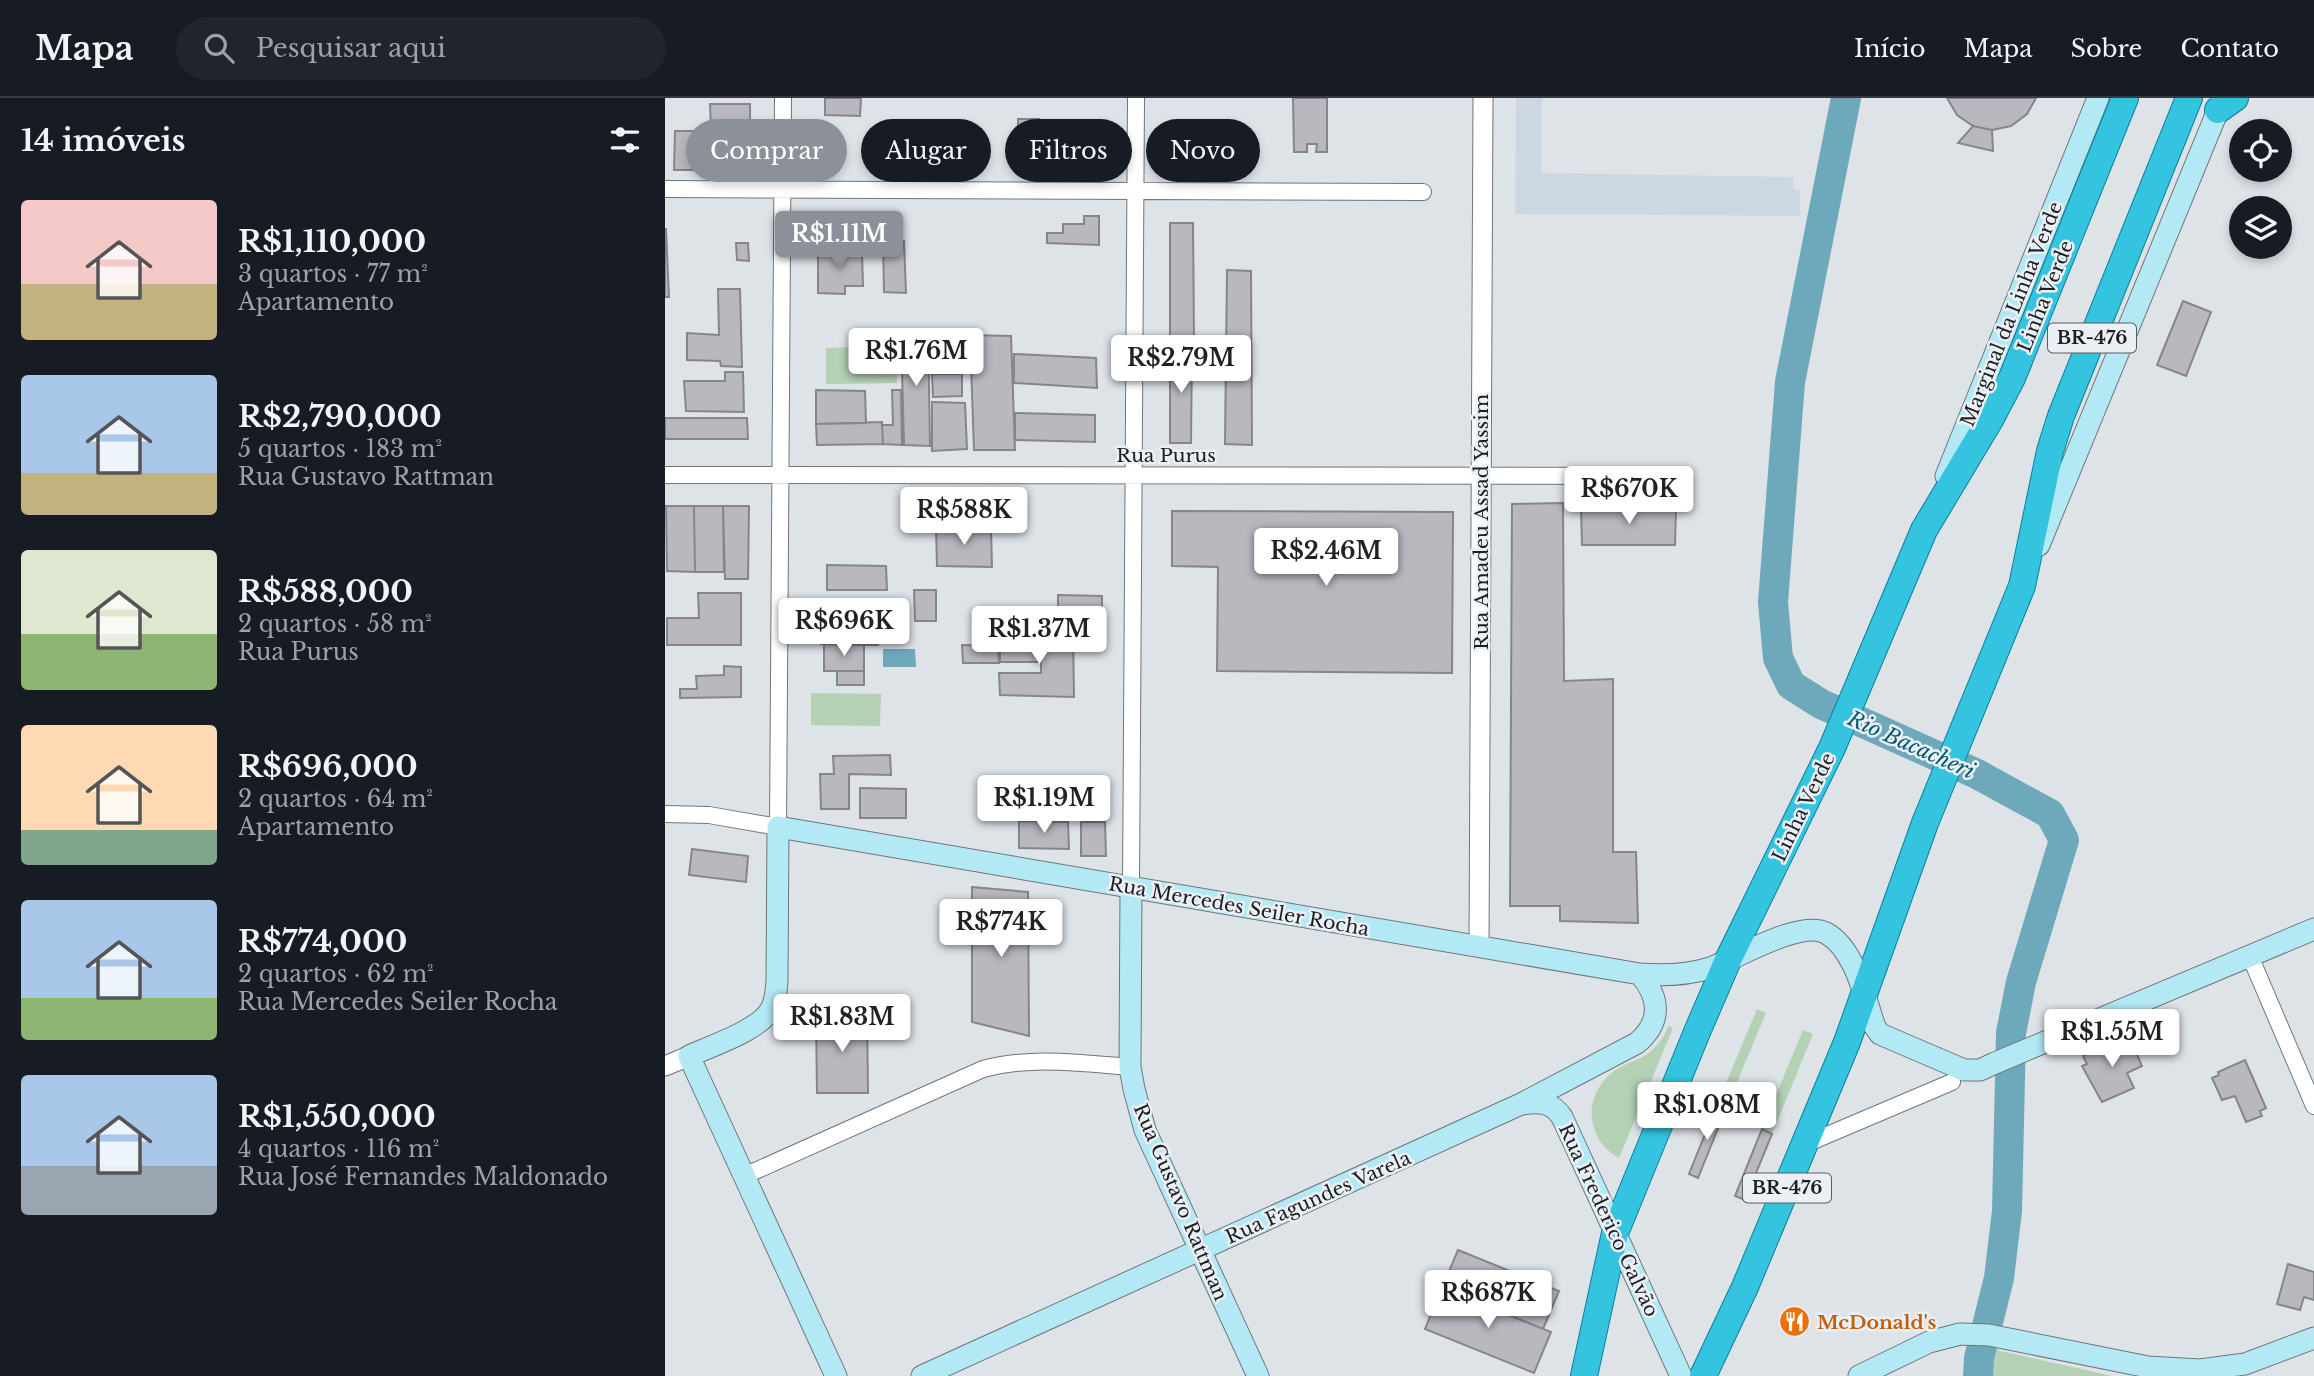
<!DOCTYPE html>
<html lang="pt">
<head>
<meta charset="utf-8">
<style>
  body { margin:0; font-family:"Libre Baskerville",serif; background:#20242c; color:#f1f3f6; height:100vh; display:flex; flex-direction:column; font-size:26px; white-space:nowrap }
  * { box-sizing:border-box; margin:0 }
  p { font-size:23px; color:#9ea1a6 }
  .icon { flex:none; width:38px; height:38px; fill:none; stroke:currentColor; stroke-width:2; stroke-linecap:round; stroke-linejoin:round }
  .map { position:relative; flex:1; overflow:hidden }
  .details { display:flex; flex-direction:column; background:#171b24; width:665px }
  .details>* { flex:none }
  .banner { position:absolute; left:21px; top:21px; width:665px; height:63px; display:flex; gap:14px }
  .buttons { position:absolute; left:1564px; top:21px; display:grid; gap:14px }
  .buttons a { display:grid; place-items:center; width:63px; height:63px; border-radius:50%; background:#171b24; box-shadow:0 4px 10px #0003; font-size:35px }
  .price { position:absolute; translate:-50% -60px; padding:0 16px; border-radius:7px; background:#fff; color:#222; font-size:23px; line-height:46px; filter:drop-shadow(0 2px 4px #0008) }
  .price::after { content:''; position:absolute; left:50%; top:42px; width:21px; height:16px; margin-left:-10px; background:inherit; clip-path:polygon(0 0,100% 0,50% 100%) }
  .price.active { background:#8c9099; color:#fff }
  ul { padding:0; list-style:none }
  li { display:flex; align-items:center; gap:21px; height:175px; padding:0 21px }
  li span { display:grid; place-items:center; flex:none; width:196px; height:140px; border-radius:7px; color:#555 }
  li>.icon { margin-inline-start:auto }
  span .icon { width:84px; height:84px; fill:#fffc; stroke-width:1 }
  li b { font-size:30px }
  h2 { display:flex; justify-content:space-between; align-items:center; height:84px; padding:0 21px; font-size:30px }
  .pill { padding:0 24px; border-radius:32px; background:#171b24; box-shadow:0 4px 10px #0003; font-size:24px; line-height:63px }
  .pill.active { background:#8c9099; color:#fff }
  header { display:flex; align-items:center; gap:42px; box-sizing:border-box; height:98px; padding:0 35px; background:#171b24; border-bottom:2px solid #363941 }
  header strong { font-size:33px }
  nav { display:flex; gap:38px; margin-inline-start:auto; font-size:24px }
  .search { width:490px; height:63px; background:#20242c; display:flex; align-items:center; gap:18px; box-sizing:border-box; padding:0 24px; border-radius:38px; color:#9ea1a6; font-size:26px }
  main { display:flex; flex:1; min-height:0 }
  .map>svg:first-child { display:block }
</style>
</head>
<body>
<header>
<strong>Mapa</strong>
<div class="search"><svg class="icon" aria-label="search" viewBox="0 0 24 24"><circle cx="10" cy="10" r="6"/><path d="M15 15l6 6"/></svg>Pesquisar aqui</div>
<nav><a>Início</a><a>Mapa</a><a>Sobre</a><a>Contato</a></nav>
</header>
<main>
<section class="details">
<h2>14 imóveis<svg class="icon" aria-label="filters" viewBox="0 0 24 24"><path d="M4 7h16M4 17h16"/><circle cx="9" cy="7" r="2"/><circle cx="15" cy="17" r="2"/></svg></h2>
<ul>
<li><span style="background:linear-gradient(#f6c9c9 60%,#c2b280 0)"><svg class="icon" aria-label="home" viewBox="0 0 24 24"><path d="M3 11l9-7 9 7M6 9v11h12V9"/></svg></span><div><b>R$1,110,000</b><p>3 quartos · 77 m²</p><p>Apartamento</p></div></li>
<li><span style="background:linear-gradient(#a9c7e8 70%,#c2b280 0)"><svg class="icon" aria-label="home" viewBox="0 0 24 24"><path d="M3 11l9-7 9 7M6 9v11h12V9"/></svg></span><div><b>R$2,790,000</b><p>5 quartos · 183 m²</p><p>Rua Gustavo Rattman</p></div></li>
<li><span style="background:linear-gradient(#dfe7d0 60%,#8fb573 0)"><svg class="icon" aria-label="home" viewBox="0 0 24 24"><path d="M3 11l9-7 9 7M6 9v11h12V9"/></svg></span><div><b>R$588,000</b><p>2 quartos · 58 m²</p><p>Rua Purus</p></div></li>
<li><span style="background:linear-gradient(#ffd9b3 75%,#7fa58c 0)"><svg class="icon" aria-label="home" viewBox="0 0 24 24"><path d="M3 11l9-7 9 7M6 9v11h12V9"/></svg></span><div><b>R$696,000</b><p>2 quartos · 64 m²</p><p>Apartamento</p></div></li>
<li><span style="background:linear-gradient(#a9c7e8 70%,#8fb573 0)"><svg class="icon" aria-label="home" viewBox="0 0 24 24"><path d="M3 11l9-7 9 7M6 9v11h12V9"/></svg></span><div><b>R$774,000</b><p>2 quartos · 62 m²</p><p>Rua Mercedes Seiler Rocha</p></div></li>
<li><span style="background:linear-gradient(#a9c7e8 65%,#9aa5b1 0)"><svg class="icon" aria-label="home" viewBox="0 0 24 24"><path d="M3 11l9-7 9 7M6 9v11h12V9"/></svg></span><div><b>R$1,550,000</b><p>4 quartos · 116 m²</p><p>Rua José Fernandes Maldonado</p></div></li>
</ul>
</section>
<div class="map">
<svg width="1649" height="1278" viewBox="0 0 1649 1278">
  <rect width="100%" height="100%" fill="#dee3e8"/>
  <path fill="#cdd7e3" d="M851,0H877L876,75L1128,79L1129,91L1135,92V118L850,116Z"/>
  <path fill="#b4d0b5" d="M231,248L232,285L161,286V250Z
    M146,595L216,596L215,628L146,627Z
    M1092,911L1101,915L1060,1013L1051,1009Z
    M1003,928L1008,930L954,1060C940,1052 932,1042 928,1026C922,1004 935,981 954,970C962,965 971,963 979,958C990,952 999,940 1003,928Z
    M1138,932L1148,936L1107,1036L1097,1031Z
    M1327,1251L1447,1278H1326Z"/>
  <path fill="#6ea8bb" d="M218,551H250L251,569H218Z"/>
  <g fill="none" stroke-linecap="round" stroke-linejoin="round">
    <path stroke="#6ea8bb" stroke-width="30" d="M1181,0L1125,284L1108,504L1113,560L1126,587L1156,606L1312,676L1385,716L1399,742L1356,884L1346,935L1342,1113L1334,1180L1314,1260L1313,1278"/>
  </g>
  <path fill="#b9b8bf" stroke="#86858c" stroke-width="2" d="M160,0H196L195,18L160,17Z
    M628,0H662V54H651L652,46H642V54H629Z
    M1282,0H1371L1362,16L1346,28L1327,32L1308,28L1292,17Z
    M45,6H85V30L46,31Z
    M353,21H374V44H353Z
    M1308,28L1327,32L1328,53L1293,45Z
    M10,33H28V72H9Z
    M31,34H83V62H44L45,57H32Z
    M507,36H545V64H526V49H507Z
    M419,118H434V147L382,145V135H398V126H419Z
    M505,125H528L529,240H505Z
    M0,131H1L4,199H0Z
    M218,143H239L241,195L219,194Z
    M71,145H83L84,163L72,162Z
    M153,153L197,154L198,188H180V196L153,195Z
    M562,172L586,173L587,347L560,346Z
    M53,191H75L77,269L56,268L55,263L22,262V235L54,237Z
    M1518,203L1546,214L1521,278L1492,267Z
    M236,232L263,233L265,348L239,347Z
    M267,233L301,234L303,265L267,263Z
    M305,237L346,238L350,352H309Z
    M505,250H527L526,345H505Z
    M349,256L431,260L432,290L349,285Z
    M60,274H78L79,314L21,313L19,283H60Z
    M267,276H297V298L268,299Z
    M151,292L200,293L201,325L151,326Z
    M227,292H236L237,347L218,346L217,327H228Z
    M267,304L300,305L302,351L267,353Z
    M350,315L430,317V344L350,342Z
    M0,320H82L83,341H0Z
    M217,324L218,346L152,347L151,326Z
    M898,405L899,583L948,581V754H971L973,825L895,823V808H845L847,406Z
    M1,408H29L30,474L2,473Z
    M29,408H58L59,474H30Z
    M58,408H84L83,481H60Z
    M916,410H1011L1010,447H917Z
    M507,413L788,414L787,575L552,573L553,469L507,468Z
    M271,430H326L327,469L272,468Z
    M162,467L221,468L222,492H162Z
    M249,492H271V523H250Z
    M33,495H76V547H2V520H34Z
    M393,497L437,498V521H393Z
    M156,521H213V547L156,546Z
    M408,538L409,599L335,597L334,575H376V564H335V539Z
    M159,546L199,547V573H159Z
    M297,547L333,548L334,565H298Z
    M59,568L76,569V599L15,600V591H32L31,578L59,577Z
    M172,573H199V587H172Z
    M225,657L226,677L184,676V711H156L155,676H169L168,658Z
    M195,690L241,691V720H195Z
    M354,723L403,724L404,751L354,750Z
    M416,724H440L441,758H416Z
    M27,751L83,758L81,784L24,777Z
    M307,789L363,794L364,938L307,924Z
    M202,917L203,995H152L151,918Z
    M1465,941L1477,968L1462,975L1469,990L1437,1004L1417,968L1422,966L1418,958L1453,943L1454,946Z
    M1580,962L1601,1010L1595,1013L1597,1018L1581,1024L1570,998L1557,1002L1547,980L1554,977L1553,974Z
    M1051,1009L1060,1013L1033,1080L1024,1076Z
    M1097,1031L1107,1036L1080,1102L1070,1098Z
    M793,1152L894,1193L878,1231L777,1190Z
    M1623,1166L1649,1174V1202L1639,1199L1635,1212L1612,1206Z
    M777,1190L886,1234L869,1275L760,1231Z"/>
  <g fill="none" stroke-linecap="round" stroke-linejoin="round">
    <defs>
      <path id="minor" d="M0,91L758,94
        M0,377L1002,378
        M0,716L44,717L113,729L118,0
        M466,789L471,0
        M1585,858L1649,1008
        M1141,1046L1287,984
        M79,1078L318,971C367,958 415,965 465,969"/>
      <path id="tertiary" d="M814,849L818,0
        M0,968L24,958"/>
      <path id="secondary" d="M1281,378L1433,0
        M1374,447L1558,0
        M466,789L465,969L469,991L480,1032L593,1278
        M858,1006C874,1003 887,1004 897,1019L1016,1278
        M171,1278L24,958C46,948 95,932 106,911C111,902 111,893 112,883L113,729L975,876C999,878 1022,877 1045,870C1071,861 1135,821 1161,835C1190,851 1200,900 1210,929L1215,936L1299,972H1315L1330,965L1649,831
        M257,1278L856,1006L972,945C997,924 995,900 975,876
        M1194,1278L1264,1244L1295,1236L1324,1237L1483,1269L1535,1272L1580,1266L1649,1240"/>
      <path id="trunk" d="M1553,12L1570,0
        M919,1278L950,1135L1032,934L1063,862L1167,650L1259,432L1326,320L1347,280L1460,0
        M1038,1278L1080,1189L1182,944L1260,725L1357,488L1385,353L1396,318L1524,0"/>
    </defs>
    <use href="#minor" stroke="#70757a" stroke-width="18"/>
    <use href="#tertiary" stroke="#70757a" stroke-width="21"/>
    <use href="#secondary" stroke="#70757a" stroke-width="23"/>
    <use href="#trunk" stroke="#0b8098" stroke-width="28"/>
    <use href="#minor" stroke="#fff" stroke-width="16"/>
    <use href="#tertiary" stroke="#fff" stroke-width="19"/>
    <use href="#secondary" stroke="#b3e9f4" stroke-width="21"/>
    <use href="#trunk" stroke="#34c4e0" stroke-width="26"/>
  </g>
  <defs>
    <symbol id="restaurant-disc" viewBox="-11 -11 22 22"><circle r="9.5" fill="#e8710a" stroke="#ebf0f6"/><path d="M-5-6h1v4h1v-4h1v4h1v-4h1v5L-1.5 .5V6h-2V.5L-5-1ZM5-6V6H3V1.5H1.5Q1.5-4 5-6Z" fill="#fff"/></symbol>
  </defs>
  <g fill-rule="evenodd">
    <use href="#restaurant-disc" x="1112" y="1206" width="35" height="35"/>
  </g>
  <g text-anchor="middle" stroke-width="5" stroke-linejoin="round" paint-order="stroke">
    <g fill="#ebf0f6" stroke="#5a5d60" stroke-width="2">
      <rect x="1383" y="225.5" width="88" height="29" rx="5"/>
      <rect x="1078" y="1075.5" width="88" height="29" rx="5"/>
    </g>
    <g font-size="18" font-weight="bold" fill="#1c1e20">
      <text x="1427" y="246">BR-476</text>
      <text x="1122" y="1096">BR-476</text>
    </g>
    <g font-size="19" fill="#1c1e20" stroke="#ebf0f6">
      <text transform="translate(1380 198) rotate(-68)" y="7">Linha Verde</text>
      <text transform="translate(1346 216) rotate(-68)" y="7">Marginal da Linha Verde</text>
      <text x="501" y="364">Rua Purus</text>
      <text transform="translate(816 424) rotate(-90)" y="7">Rua Amadeu Assad Yassim</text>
      <text transform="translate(1138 709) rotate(-64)" y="7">Linha Verde</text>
      <text transform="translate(574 808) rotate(10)" y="7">Rua Mercedes Seiler Rocha</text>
      <text transform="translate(653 1099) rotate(-24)" y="7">Rua Fagundes Varela</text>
      <text transform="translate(516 1104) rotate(67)" y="7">Rua Gustavo Rattman</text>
      <text transform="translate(944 1122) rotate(65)" y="7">Rua Frederico Galvão</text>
    </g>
    <g font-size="19" font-weight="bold" fill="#c56008" stroke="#ebf0f6" text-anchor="start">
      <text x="1152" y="1231">McDonald's</text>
    </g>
    <g font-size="21" font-style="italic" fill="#055a6e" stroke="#ebf0f6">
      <text transform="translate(1246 647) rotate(24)" y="7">Rio Bacacheri</text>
    </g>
  </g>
</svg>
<div class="buttons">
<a><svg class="icon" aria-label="locate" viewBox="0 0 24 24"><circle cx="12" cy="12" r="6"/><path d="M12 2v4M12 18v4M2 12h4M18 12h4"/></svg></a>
<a><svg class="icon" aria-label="layers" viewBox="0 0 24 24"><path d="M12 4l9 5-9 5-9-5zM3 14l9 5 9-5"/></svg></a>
</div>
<b class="price active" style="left:174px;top:173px">R$1.11M</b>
<b class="price" style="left:251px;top:290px">R$1.76M</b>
<b class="price" style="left:516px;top:297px">R$2.79M</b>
<b class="price" style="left:964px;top:428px">R$670K</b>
<b class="price" style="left:299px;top:449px">R$588K</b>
<b class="price" style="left:661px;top:490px">R$2.46M</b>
<b class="price" style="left:179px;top:560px">R$696K</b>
<b class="price" style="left:374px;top:568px">R$1.37M</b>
<b class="price" style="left:379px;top:737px">R$1.19M</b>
<b class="price" style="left:336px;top:861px">R$774K</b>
<b class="price" style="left:177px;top:956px">R$1.83M</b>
<b class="price" style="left:1447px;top:971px">R$1.55M</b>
<b class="price" style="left:1042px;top:1044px">R$1.08M</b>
<b class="price" style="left:823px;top:1232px">R$687K</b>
<div class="banner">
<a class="pill active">Comprar</a>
<a class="pill">Alugar</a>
<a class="pill">Filtros</a>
<a class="pill">Novo</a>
</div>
</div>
</main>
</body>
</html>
